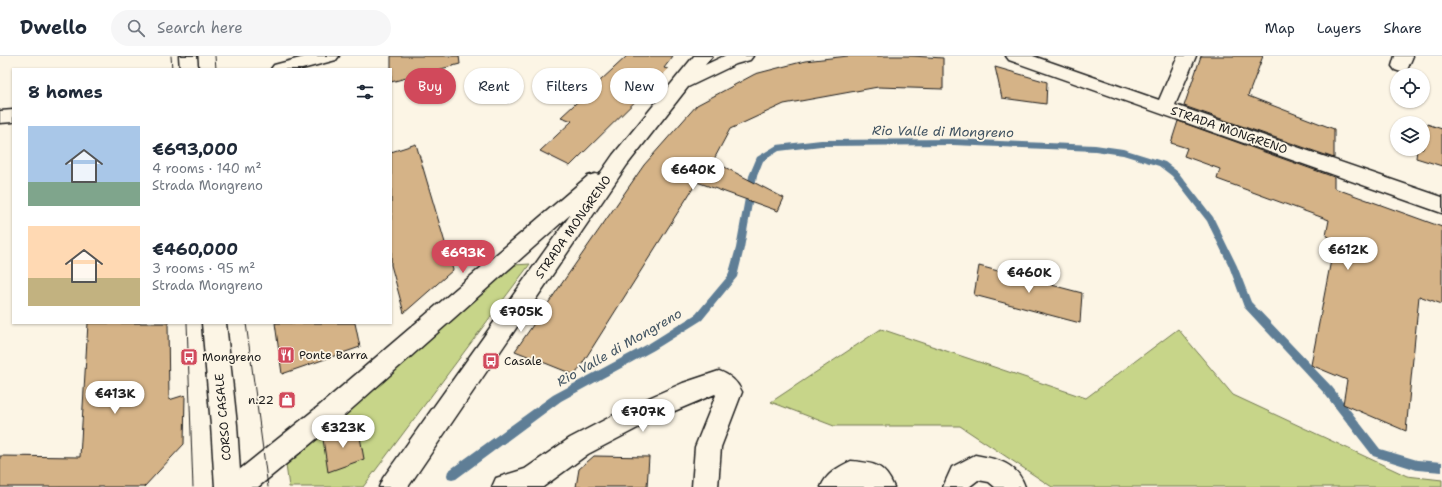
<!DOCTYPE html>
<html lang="en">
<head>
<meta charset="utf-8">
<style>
  body { margin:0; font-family:"Shantell Sans",sans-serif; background:#f6f6f7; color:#1f2937; height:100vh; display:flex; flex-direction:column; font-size:15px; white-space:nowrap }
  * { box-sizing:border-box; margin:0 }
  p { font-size:13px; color:#747a83 }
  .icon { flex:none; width:22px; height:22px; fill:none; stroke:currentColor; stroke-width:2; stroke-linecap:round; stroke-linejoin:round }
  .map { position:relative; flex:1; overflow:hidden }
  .details { position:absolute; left:12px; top:12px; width:380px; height:256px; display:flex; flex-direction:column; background:#fff; border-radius:0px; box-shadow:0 1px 3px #0004 }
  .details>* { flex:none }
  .top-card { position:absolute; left:404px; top:12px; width:380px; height:36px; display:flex; gap:8px }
  .fabs { position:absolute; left:1390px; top:12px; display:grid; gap:8px }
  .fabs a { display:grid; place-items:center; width:40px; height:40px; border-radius:50%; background:#fff; box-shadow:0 1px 3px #0004; font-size:20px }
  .price { position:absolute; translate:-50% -34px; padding:0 9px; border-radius:14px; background:#fff; color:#222; font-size:13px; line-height:26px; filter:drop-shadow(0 1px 2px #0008) }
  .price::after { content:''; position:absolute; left:50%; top:24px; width:12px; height:9px; margin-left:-6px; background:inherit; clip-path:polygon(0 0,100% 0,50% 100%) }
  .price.selected { background:#d1495b; color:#fff }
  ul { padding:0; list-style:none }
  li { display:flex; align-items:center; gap:12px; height:100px; padding:0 16px }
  li span { display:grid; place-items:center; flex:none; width:112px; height:80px; border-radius:0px; color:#555 }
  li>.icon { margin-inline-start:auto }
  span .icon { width:48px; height:48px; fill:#fffc; stroke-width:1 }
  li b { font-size:17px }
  h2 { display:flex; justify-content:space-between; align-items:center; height:48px; padding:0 16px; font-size:17px }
  .pill { padding:0 14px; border-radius:18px; background:#fff; box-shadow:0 1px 3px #0004; font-size:14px; line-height:36px }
  .pill.selected { background:#d1495b; color:#fff }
  header { display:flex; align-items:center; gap:24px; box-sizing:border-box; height:56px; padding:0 20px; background:#fff; border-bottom:1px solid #e0e1e3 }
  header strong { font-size:19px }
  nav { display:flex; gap:22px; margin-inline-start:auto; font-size:14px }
  .search { width:280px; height:36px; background:#f6f6f7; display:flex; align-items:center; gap:10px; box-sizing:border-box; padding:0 14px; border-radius:22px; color:#747a83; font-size:15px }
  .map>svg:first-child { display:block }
</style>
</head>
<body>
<header>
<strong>Dwello</strong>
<div class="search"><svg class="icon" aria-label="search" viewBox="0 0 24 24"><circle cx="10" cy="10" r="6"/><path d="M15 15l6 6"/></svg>Search here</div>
<nav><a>Map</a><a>Layers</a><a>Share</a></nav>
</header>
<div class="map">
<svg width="1442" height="431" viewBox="0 0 1442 431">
  <rect width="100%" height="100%" fill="#fcf5e5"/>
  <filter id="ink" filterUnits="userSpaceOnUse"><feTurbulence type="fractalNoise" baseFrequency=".025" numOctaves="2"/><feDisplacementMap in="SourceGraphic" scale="8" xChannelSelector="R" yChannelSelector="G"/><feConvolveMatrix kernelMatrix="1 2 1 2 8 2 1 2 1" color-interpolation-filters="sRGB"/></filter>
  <g filter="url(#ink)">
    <path fill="#c7d589" stroke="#727852" d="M530,208L363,431H289L286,409L514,209Z
      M881,273L1086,342L1178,273L1233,339L1407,420L1442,424V431H1052L960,370H834L771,346Z"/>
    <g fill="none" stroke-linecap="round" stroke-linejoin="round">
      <path fill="#5f7e96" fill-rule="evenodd" d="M953,83L1095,89L1123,93L1165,106L1178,116L1213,161L1237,210L1251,246L1332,331L1380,393L1417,404L1442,406V416L1417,414L1373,400L1324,337L1244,251L1229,210L1207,165L1172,120L1159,110L1123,99L1095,95L953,89L821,90L779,95L763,105L757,120L744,192L737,221L702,264L654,294L561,345L456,423L452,424L448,423L447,419L448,415L553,339L648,288L696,258L728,220L736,192L749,120L757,101L777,89L821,84Z"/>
    </g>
    <path fill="#d5b387" stroke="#1c1c1c" d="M391,0H459L460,8L391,26Z
      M627,0H673L664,12L668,13L570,110L540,95L572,65L561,61Z
      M848,0H912L943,2V33L878,31L784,48L730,73L713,105L784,142L778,155L697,126L575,319L515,295L644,109L697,49L755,18L805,5Z
      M1201,0H1263L1248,40L1334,73V102L1184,50Z
      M995,11L1047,26L1046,48L1002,42Z
      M1178,65L1334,121V132L1442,171V248L1419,240L1406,375L1343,348L1347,324L1311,309L1335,183L1326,180L1329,164L1217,123L1220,113L1184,100L1187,92L1171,87Z
      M1421,66L1442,73V110L1416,102L1417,93H1423V67Z
      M416,88L453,214L404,257L391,209V96Z
      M979,210L1082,237L1080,267L974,239Z
      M88,267H168L169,344L185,339L184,388L144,431H0V400L80,401Z
      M275,267H355L360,291L282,318Z
      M358,370L364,403L328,416L323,383Z
      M594,400L649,401L647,431H576L579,413Z"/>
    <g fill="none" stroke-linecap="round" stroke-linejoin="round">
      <defs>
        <path id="minor" d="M308,0H339L336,4L302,13H271L274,9Z
          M694,0H712L705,9L724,0H753L750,4L736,8L688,31L627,109L408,431H379L383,422L571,158L337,366L258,431H225L229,422L319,350L588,120L595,118L599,119L613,99Z
          M1006,0H1033L1159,44L1178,0H1196L1175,49L1442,141V157L1009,4Z
          M1395,0H1413L1407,14L1401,16L1395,14L1392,10Z
          M13,54V66L0,67V55Z
          M719,315C730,319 737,325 742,336L721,391L718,431H692L695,391L716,339L715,338L653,364L588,398L543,431H492L496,422L525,413L570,382L635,348L683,327Z
          M975,399C998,403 1017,407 1025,431H995L989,426L978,424L969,431H943L952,411Z
          M851,405C874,407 884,408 894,431H821C826,418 838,411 851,405Z"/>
        <path id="major" d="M179,0H197L198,13H180Z
          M202,267H226L237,369L241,431H215L211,369Z"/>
      </defs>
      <use href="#minor" stroke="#1c1c1c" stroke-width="3"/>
      <use href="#major" stroke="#1c1c1c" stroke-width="3"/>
      <use href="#minor" fill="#fcf5e5" fill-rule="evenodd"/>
      <use href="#major" fill="#fcf5e5" fill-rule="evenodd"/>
      <path stroke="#1c1c1c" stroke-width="1" d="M171,0L172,13
        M215,0L216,13
        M187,267L193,431
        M246,267L268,431"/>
    </g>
  </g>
  <defs>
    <symbol id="restaurant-square" viewBox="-11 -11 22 22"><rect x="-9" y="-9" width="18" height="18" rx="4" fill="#d1495b" stroke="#fcf5e5"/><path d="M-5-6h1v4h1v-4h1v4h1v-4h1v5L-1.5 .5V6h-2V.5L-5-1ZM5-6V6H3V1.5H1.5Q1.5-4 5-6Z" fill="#fff"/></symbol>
    <symbol id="bus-square" viewBox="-11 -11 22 22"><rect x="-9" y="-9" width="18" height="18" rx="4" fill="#d1495b" stroke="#fcf5e5"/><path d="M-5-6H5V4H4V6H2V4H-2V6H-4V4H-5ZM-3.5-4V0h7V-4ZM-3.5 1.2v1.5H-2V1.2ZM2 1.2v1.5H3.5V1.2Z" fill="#fff"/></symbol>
    <symbol id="shop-square" viewBox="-11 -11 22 22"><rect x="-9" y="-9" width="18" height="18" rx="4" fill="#d1495b" stroke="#fcf5e5"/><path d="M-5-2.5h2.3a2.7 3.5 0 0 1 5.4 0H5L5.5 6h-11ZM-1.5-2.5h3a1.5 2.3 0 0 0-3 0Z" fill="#fff"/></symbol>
  </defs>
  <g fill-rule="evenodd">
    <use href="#restaurant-square" x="276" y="289" width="20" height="20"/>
    <use href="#bus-square" x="179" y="291" width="20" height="20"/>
    <use href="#bus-square" x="481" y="295" width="20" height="20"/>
    <use href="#shop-square" x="277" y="334" width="20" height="20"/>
  </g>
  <g text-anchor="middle" stroke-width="3.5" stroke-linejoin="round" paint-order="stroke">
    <g font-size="12" fill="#1c1c1c" stroke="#fcf5e5">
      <text transform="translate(1229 74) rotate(19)" y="4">STRADA MONGRENO</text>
      <text transform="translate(573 171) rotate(-55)" y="4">STRADA MONGRENO</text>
      <text transform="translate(223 361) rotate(-95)" y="4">CORSO CASALE</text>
    </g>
    <g font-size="12" fill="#1c1c1c" stroke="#fcf5e5" text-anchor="start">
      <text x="299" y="303">Ponte Barra</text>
      <text x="202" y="305">Mongreno</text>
      <text x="504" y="309">Casale</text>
      <text x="274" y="348" text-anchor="end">n.22</text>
    </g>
    <g font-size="13" font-style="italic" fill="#435563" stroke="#fcf5e5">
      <text transform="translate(943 75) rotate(1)" y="5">Rio Valle di Mongreno</text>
      <text transform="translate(619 291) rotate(-30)" y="5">Rio Valle di Mongreno</text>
    </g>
  </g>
</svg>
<div class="fabs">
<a><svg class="icon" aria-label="locate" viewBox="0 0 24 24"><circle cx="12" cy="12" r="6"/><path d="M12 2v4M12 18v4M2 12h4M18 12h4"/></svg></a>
<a><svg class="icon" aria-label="layers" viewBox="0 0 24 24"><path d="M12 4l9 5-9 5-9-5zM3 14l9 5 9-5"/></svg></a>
</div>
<b class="price" style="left:693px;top:135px">€640K</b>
<b class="price" style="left:1348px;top:215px">€612K</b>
<b class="price selected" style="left:463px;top:218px">€693K</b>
<b class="price" style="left:1029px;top:238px">€460K</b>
<b class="price" style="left:521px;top:277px">€705K</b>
<b class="price" style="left:115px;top:359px">€413K</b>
<b class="price" style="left:643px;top:377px">€707K</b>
<b class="price" style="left:343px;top:393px">€323K</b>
<div class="top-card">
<a class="pill selected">Buy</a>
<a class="pill">Rent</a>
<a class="pill">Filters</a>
<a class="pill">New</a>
</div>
<section class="details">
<h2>8 homes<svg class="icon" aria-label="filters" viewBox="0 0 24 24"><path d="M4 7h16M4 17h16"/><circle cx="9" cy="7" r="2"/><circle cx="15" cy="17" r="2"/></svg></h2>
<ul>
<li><span style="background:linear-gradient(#a9c7e8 70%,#7fa58c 0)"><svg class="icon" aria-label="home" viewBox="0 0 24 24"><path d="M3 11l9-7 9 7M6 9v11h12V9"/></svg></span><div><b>€693,000</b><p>4 rooms · 140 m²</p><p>Strada Mongreno</p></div></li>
<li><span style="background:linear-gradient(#ffd9b3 65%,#c2b280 0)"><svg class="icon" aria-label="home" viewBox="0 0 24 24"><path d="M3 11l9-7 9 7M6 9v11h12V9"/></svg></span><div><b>€460,000</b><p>3 rooms · 95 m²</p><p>Strada Mongreno</p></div></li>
</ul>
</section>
</div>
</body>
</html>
